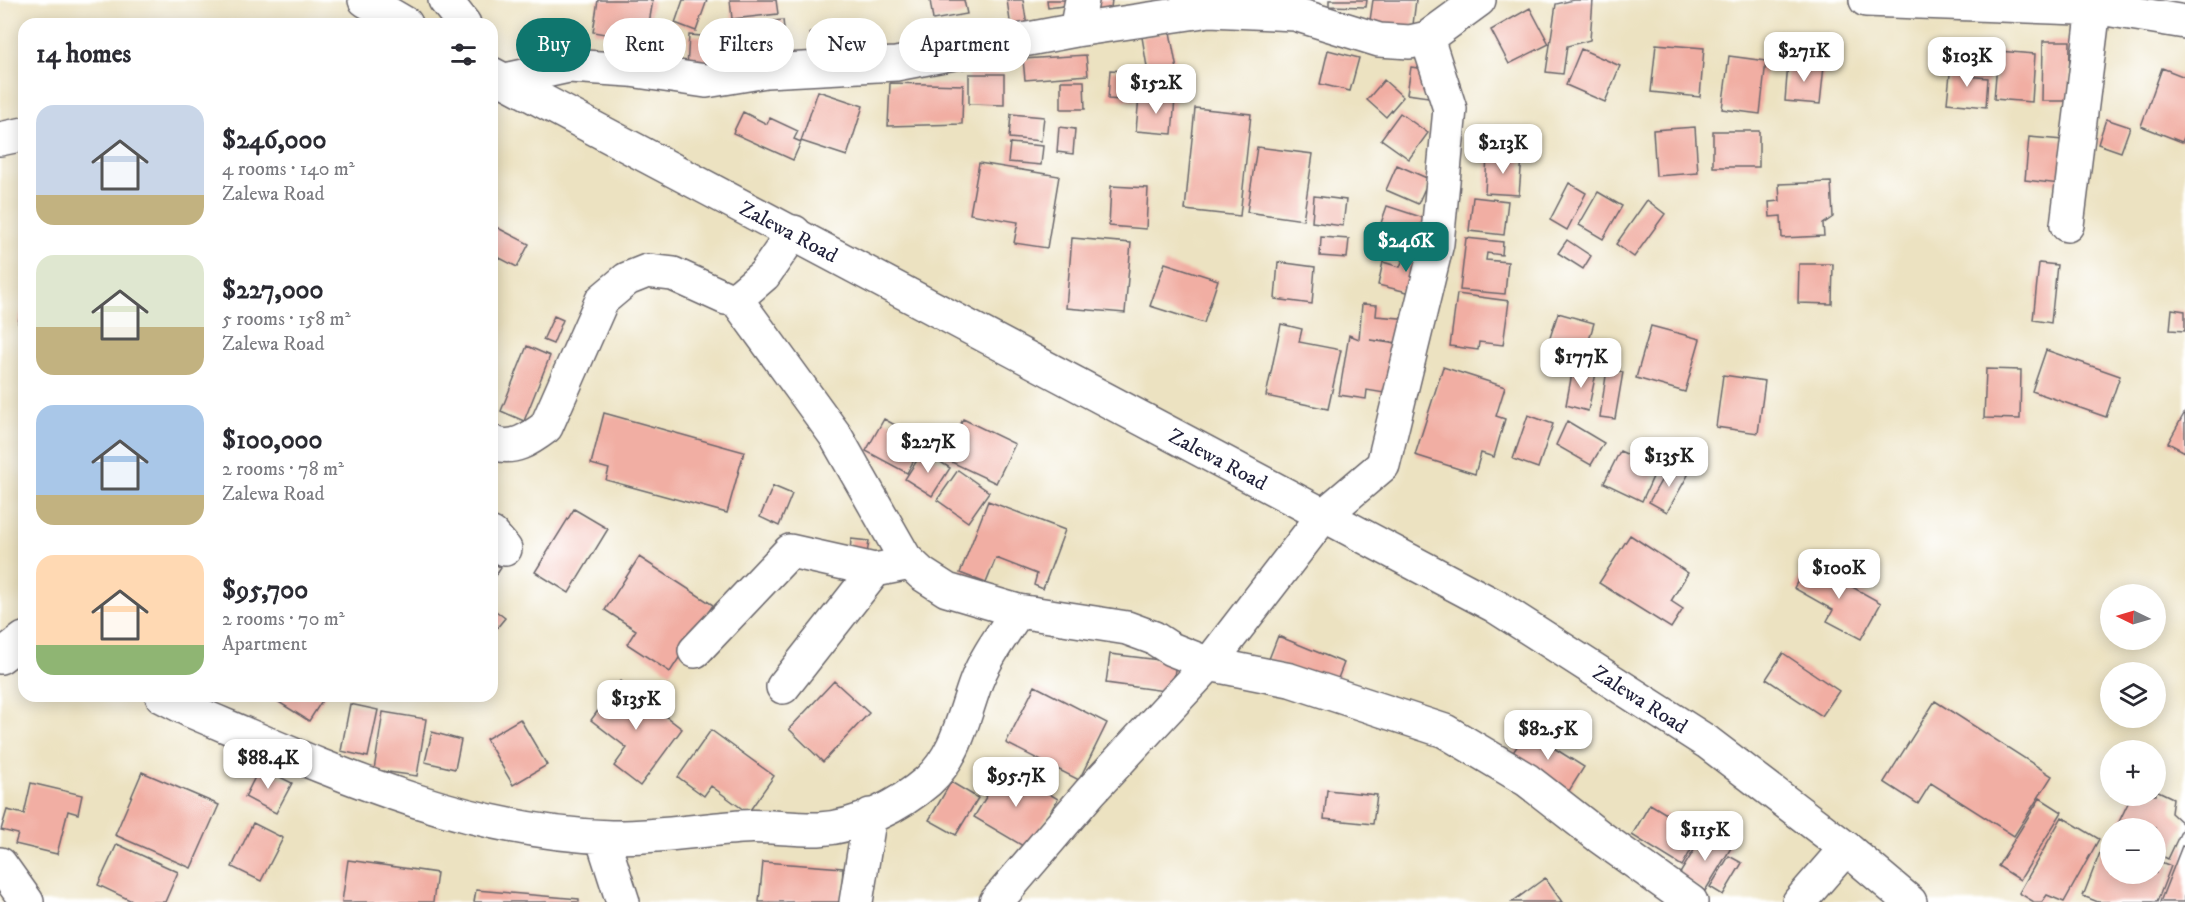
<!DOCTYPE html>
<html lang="en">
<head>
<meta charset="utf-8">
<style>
  body { margin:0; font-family:"IM FELL DW Pica",serif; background:#f7f7f7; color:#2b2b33; height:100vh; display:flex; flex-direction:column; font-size:22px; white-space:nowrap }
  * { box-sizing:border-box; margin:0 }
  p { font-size:20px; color:#7c7c81 }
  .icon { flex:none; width:33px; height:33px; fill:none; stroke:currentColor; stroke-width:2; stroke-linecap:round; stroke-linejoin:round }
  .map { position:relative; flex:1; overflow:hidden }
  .sheet { position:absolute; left:18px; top:18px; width:480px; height:684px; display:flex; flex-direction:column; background:#fff; border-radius:18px; box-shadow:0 3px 15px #0003 }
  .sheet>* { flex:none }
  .top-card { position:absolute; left:516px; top:18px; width:570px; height:54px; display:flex; gap:12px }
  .needle { width:39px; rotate:275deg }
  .tools { position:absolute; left:2100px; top:584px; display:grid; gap:12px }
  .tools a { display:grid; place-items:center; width:66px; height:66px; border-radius:50%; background:#fff; box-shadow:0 3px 15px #0003; font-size:30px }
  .price { position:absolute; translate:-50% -51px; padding:0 14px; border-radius:12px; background:#fff; color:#222; font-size:20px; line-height:39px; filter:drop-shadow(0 2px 3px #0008) }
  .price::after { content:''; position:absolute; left:50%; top:36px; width:18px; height:14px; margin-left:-9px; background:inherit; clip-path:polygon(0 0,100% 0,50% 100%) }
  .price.current { background:#0f766e; color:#fff }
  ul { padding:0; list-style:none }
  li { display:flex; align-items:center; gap:18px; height:150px; padding:0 18px }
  li span { display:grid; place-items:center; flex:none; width:168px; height:120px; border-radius:18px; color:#555 }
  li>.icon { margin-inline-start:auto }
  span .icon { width:72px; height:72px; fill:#fffc; stroke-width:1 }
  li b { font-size:26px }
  h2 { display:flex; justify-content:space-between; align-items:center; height:72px; padding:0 18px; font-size:26px }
  .chip { padding:0 21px; border-radius:27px; background:#fff; box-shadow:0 3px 15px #0003; font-size:21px; line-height:54px }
  .chip.current { background:#0f766e; color:#fff }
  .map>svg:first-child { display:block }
</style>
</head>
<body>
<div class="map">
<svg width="2185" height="902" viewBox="0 0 2185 902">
  <rect width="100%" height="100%" fill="#fff"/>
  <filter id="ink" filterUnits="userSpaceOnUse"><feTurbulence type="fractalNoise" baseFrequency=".0167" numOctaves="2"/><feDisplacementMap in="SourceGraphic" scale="12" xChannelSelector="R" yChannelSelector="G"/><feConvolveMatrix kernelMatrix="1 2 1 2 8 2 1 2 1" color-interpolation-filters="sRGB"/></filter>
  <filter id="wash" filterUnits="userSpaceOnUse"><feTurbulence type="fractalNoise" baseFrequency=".008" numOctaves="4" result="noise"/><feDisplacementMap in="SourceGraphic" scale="24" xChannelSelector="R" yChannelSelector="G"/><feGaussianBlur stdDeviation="1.35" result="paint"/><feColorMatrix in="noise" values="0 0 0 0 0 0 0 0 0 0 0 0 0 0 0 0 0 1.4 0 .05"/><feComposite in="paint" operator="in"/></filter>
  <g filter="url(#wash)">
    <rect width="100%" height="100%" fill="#ece2c1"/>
    <g id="blocks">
      <path fill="#f1aea3" d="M598,0H653L646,41L593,32Z
        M683,0H707L696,31L675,23Z
        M730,0H776L778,14L732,19Z
        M930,0H964L967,14L933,20Z
        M1007,0H1023L1028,33L1012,35Z
        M1047,0H1078V4L1048,8Z
        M1087,0H1112L1109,22L1085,20Z
        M1329,0H1367L1366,7L1329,6Z
        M1373,0H1416L1412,33L1369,27Z
        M1574,0H1593L1590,40L1567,46L1563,74L1546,72L1556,4Z
        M1530,8L1549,44L1509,64L1491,30Z
        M783,20L787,56L757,59L753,23Z
        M842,24L850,53L819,63L810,33Z
        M1170,32L1180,86L1151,91L1142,37Z
        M689,35L741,39L738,72L687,68Z
        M2043,41H2070L2069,101H2042Z
        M1656,44L1704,48L1700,97L1651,92Z
        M1581,49L1620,66L1605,102L1566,85Z
        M1328,50L1359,58L1350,91L1320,84Z
        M1998,51L2035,54L2032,102L1994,99Z
        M1086,55L1088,75L1025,80L1023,59Z
        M1729,56L1766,61L1760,114L1722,109Z
        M1788,63L1824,66L1820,104L1785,101Z
        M1951,64L1968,66L1967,76L1988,78L1986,107L1947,103Z
        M1411,67L1431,70L1428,97L1407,94Z
        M2162,68L2185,77V135L2182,142L2141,126Z
        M1110,70L1138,72L1136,101L1108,99Z
        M969,74H1004V105L969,104Z
        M1384,80L1403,97L1386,117L1367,100Z
        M1061,81H1084L1085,109H1061Z
        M890,83L963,85L962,124L888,126Z
        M818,91L863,106L847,156L801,141Z
        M1139,96L1175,99L1172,134L1136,131Z
        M1195,108L1251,114L1240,216L1185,210Z
        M743,112L767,124L770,118L798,131L794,139L801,142L793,160L733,133Z
        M1400,113L1428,133L1409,159L1381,139Z
        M1011,114L1044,117L1041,141L1009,138Z
        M2106,119L2130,127L2121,152L2098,144Z
        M1059,127L1075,129L1073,154L1057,152Z
        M1695,127L1698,173L1656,176L1653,130Z
        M1713,131H1759V167H1713Z
        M2029,137L2063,140L2060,184L2025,180Z
        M1010,143L1043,146L1041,165L1008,162Z
        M1257,147L1313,154L1303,220L1247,212Z
        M1487,155L1522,157L1519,195L1485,193Z
        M979,163L1059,176L1047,248L1014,243L1018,222L970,214Z
        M1397,165L1429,179L1418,204L1386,190Z
        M1831,182L1833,217L1823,224L1824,236L1782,238L1781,216L1770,217L1769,202L1780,201L1779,184Z
        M1569,183L1586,193L1567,230L1550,220Z
        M1111,186L1148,188L1146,229L1109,226Z
        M1598,192L1622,206L1603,239L1579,225Z
        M1314,196L1346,200L1343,226L1312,222Z
        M1473,197L1508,201L1504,235L1469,231Z
        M1647,200L1665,214L1634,257L1616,244Z
        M1387,206L1427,219L1420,240L1380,226Z
        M492,225L529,244L517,267L492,254Z
        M1385,234L1403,243L1395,258L1378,249Z
        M1321,237L1349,239L1347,258L1320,256Z
        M1072,238L1131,243L1125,313L1066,308Z
        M1466,238L1503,242L1502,255L1487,253L1486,260L1508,262L1505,294L1460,290Z
        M1567,240L1591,256L1583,269L1558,253Z
        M1407,248L1430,256L1420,295L1378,285L1383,262L1400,267Z
        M1278,262L1315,267L1312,304L1275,299Z
        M1165,263L1218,280L1204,323L1150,306Z
        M2039,263L2057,265L2051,323L2033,320Z
        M1799,264H1833L1832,304L1798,303Z
        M1457,294L1509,301L1503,345L1479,342L1478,350L1450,346Z
        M1362,304L1377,305L1376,316L1412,319L1410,344L1370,340L1404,345L1396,395L1367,390L1366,399L1339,395L1349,335L1359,339Z
        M2172,309L2185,311V331L2170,330Z
        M22,310L24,311V325L18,323Z
        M1558,313L1594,323L1583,361L1546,350Z
        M554,316L563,320L553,344L543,340Z
        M1281,324L1302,329L1299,342L1341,350L1328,409L1266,396Z
        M1651,326L1700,339L1685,392L1636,378Z
        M527,346L550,356L524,421L501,411Z
        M2046,350L2120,376L2106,417L2032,391Z
        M1443,367L1505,387L1496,416L1505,419L1494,457L1481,453L1475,474L1415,455Z
        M1573,368L1596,373L1588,411L1566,405Z
        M1607,369L1623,372L1615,419L1600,417Z
        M1986,369L2021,370L2020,419L1984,418Z
        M1723,375L1765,381L1758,433L1716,427Z
        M2185,412V452L2168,443Z
        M604,413L744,452L727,513L606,480L609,469L591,464Z
        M1528,415L1553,424L1538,468L1513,459Z
        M884,419L924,441L907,473L866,451Z
        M963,419L1015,444L996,483L945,459Z
        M1567,421L1604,443L1591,465L1556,445Z
        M923,451L950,468L932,496L905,479Z
        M1620,451L1657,468L1642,501L1604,483Z
        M1670,465L1688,475L1667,512L1649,502Z
        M958,470L989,492L968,522L937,500Z
        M773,486L792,494L779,526L760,517Z
        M988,501L1065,530L1043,589L1034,585L1037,574L996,558L986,583L960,573Z
        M574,509L608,529L569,593L535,572Z
        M1630,535L1688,573L1671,601L1683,609L1671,628L1599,583Z
        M851,539L869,541L867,554L850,553Z
        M639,557L713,605L670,672L627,644L636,630L605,610Z
        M492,562L501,568L492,581Z
        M1808,562L1881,603L1861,639L1827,621L1833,610L1794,588Z
        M492,608L505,618L492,634Z
        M1278,636L1344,663L1335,686L1269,659Z
        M1783,653L1839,691L1822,716L1766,679Z
        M1110,654L1176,662L1172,692L1106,683Z
        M620,681L682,729L640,786L614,766L627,748L591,720Z
        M834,681L869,713L823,762L789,729Z
        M1035,686L1107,723L1079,780L1006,743Z
        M269,696H325L309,721Z
        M1935,701L2052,776L2014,836L1931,783L1918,804L1884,782Z
        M350,704L378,710L368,757L341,751Z
        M383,712L426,719L417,776L374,770Z
        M520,719L547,765L513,785L486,739Z
        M711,730L774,776L748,813L711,786L704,796L678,777Z
        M1527,731L1584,767L1569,791L1512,754Z
        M432,732L461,740L455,769L425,762Z
        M260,767L292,783L276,813L245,797Z
        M1004,767L1058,799L1028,849L974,817Z
        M142,772L219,805L191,868L115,835Z
        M951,782L978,798L956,835L929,820Z
        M31,783L82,795L78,814L68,811L57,854L15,844L18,834L1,830L7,810L24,814Z
        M1327,790L1377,795L1373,824L1324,819Z
        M2156,790L2173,798L2171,813L2184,825L2168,859L2156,853V828H2116L2132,795H2156Z
        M2040,798L2062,812L2020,880L1998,866Z
        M1650,804L1700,834L1682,866L1632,835Z
        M2062,817L2099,839L2064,902L2047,895L2042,902H2034L2019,893Z
        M253,823L283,838L261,881L232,867Z
        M1705,832L1731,848L1705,891L1679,875Z
        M2105,840L2110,842V873H2156V860L2171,866L2157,902H2098L2083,896Z
        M117,844L178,872L165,902H134L98,885Z
        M2182,846L2185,847V902H2160Z
        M1729,856L1742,863L1723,895L1710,887Z
        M348,860L437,873L433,902H342Z
        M763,862L843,868L841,902H759Z
        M1545,878L1562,902H1512Z
        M476,890L579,899V902H474Z"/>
    </g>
  </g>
  <g filter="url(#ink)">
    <use href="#blocks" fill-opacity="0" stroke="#69656a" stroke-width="1.5"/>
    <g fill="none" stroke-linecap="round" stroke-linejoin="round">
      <defs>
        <path id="minor" d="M445,0L464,24
          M1866,0L2106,9L2185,22
          M1076,30L1082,0
          M505,80L569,66L630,70L706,81L766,71L896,64L1076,30L1210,10L1295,14L1379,40L1410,42L1427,38L1479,0
          M0,139L24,134
          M2067,225L2094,8
          M736,299L835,435L905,558L922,574L947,590L1018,611L1127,628L1154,638L1171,649L1209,664L1290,680L1445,731L1527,780L1600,837L1691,902
          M492,442C512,452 530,439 546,427L602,300L627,279L647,271L673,274L726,298L736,299L764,275L794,232
          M492,534L505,549
          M695,651L790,551L875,570L910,563
          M0,657L24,639
          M783,687L875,570
          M162,696L191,711C325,768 462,833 611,837C654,838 698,830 741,827C767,825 793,830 819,829C858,827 899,806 928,781C957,755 963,717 976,682C986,656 1003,634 1018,611
          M602,837L623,902
          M0,864L27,902
          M856,902L870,815
          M996,902L1090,792L1209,664L1324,515L1383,465L1437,243L1450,109L1427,38
          M1799,902L1846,848"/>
        <g id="highway">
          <path d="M365,0L406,24"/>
          <path id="s1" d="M492,74L1495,606L1707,742L1846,848L1910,902"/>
        </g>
      </defs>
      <use href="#minor" stroke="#69656a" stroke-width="36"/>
      <use href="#highway" stroke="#69656a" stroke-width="36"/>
      <use href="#minor" stroke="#fff" stroke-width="33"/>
      <use href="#highway" stroke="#fff" stroke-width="33"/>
    </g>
  </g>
  <g text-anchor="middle" stroke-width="6" stroke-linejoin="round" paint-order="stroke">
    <g font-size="21" fill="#22223b" stroke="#fff">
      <text dy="7" stroke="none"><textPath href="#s1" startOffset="336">Zalewa Road</textPath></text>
      <text dy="7" stroke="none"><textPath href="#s1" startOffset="822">Zalewa Road</textPath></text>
      <text dy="7" stroke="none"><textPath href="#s1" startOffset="1308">Zalewa Road</textPath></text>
    </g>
  </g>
</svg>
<div class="tools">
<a><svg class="needle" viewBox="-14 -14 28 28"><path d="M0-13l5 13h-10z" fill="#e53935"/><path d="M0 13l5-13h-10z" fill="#7c7c81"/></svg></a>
<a><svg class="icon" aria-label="layers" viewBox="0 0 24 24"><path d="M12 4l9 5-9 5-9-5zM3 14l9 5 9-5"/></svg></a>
<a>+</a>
<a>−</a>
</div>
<b class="price" style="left:1804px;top:83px">$271K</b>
<b class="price" style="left:1967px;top:88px">$103K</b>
<b class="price" style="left:1156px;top:115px">$152K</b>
<b class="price" style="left:1503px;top:175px">$213K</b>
<b class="price current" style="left:1406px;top:273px">$246K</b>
<b class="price" style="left:1581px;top:389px">$177K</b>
<b class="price" style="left:928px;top:474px">$227K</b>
<b class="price" style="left:1669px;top:488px">$135K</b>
<b class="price" style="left:1839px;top:600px">$100K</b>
<b class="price" style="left:636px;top:731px">$135K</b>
<b class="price" style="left:1548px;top:761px">$82.5K</b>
<b class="price" style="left:268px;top:790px">$88.4K</b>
<b class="price" style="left:1016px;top:808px">$95.7K</b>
<b class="price" style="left:1705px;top:862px">$115K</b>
<div class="top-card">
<a class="chip current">Buy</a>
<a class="chip">Rent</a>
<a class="chip">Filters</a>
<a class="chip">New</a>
<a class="chip">Apartment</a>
</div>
<section class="sheet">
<h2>14 homes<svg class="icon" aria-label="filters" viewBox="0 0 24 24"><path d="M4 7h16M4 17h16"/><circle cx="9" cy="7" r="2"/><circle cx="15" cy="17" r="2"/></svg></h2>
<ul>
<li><span style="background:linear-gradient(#c9d6e8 75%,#c2b280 0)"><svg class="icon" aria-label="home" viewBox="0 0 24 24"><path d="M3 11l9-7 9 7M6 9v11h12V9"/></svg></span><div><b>$246,000</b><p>4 rooms · 140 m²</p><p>Zalewa Road</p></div></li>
<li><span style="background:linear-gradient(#dfe7d0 60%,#c2b280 0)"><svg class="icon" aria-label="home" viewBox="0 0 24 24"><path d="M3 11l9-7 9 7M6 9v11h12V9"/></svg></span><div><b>$227,000</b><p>5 rooms · 158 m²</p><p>Zalewa Road</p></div></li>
<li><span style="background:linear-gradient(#a9c7e8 75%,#c2b280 0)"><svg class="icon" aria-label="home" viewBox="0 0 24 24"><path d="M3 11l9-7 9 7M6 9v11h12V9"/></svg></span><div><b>$100,000</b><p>2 rooms · 78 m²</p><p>Zalewa Road</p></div></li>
<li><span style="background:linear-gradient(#ffd9b3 75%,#8fb573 0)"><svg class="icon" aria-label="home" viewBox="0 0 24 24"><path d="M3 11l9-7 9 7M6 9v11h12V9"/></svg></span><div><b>$95,700</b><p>2 rooms · 70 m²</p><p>Apartment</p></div></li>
</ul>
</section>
</div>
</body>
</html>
